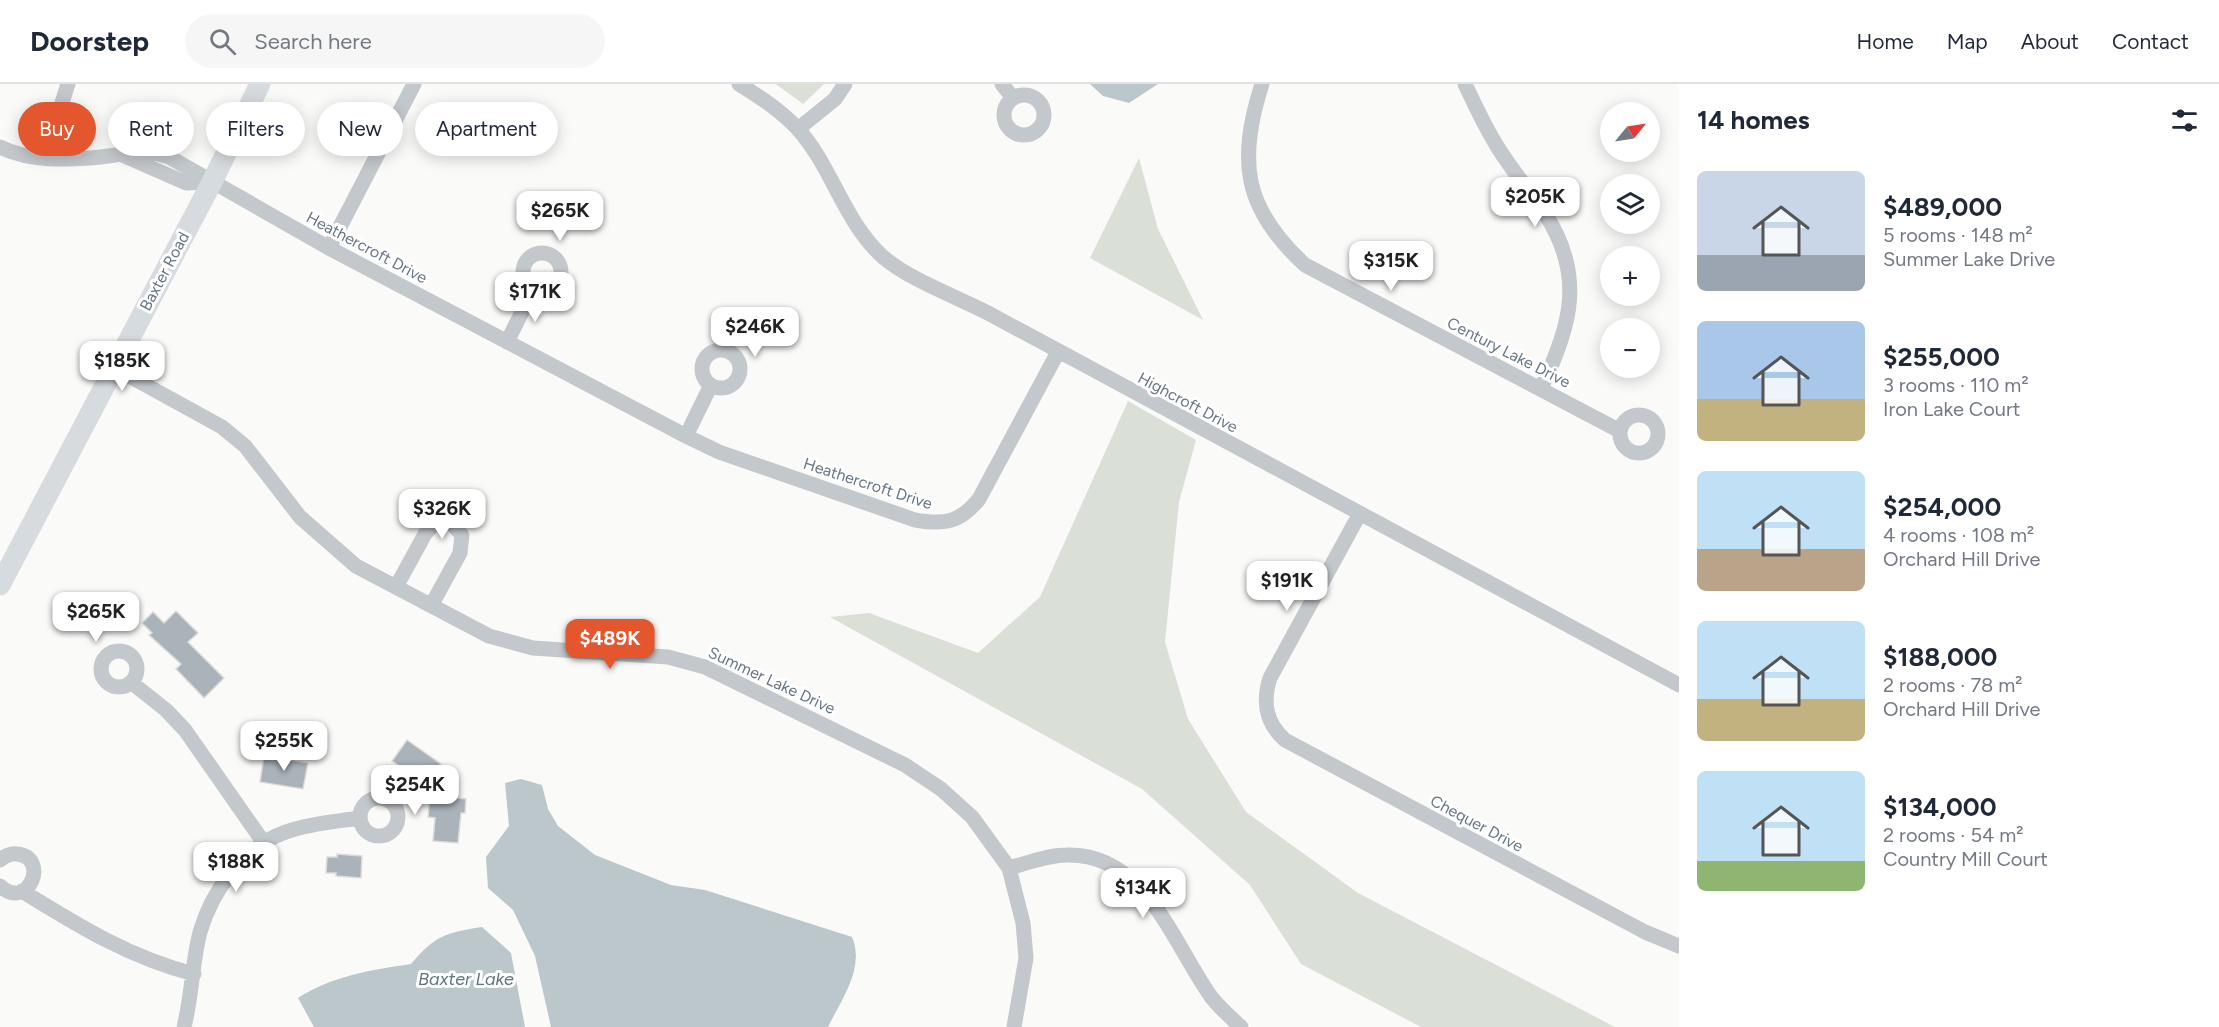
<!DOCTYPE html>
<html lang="en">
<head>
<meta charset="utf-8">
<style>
  body { margin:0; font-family:Figtree,sans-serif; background:#f6f6f7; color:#1f2937; height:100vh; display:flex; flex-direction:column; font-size:22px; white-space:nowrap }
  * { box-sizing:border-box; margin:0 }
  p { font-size:20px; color:#747a83 }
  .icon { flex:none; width:33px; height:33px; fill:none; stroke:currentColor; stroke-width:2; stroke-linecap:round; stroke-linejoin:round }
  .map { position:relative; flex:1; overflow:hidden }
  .drawer { display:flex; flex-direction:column; background:#fff; width:540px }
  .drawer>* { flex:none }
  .hud { position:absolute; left:18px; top:18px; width:570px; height:54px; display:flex; gap:12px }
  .needle { width:39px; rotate:60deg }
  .tools { position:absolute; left:1600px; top:18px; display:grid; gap:12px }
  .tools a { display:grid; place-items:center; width:60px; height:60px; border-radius:50%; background:#fff; box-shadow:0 3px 15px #0003; font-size:30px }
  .price { position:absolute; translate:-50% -51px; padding:0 14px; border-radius:12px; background:#fff; color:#222; font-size:20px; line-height:39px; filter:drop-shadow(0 2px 3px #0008) }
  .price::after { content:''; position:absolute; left:50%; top:36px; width:18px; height:14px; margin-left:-9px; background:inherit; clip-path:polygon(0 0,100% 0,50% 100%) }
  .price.current { background:#e4572e; color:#fff }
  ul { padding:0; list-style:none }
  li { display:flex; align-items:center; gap:18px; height:150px; padding:0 18px }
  li span { display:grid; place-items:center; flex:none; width:168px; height:120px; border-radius:9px; color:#555 }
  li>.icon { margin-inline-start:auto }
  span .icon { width:72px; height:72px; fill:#fffc; stroke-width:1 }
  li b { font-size:26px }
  h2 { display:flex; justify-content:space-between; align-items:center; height:72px; padding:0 18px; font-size:26px }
  .pill { padding:0 21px; border-radius:27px; background:#fff; box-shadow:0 3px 15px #0003; font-size:21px; line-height:54px }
  .pill.current { background:#e4572e; color:#fff }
  header { display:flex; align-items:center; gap:36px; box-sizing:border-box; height:84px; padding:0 30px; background:#fff; border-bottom:2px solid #e0e1e3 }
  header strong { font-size:28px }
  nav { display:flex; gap:33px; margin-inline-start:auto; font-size:21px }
  .search { width:420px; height:54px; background:#f6f6f7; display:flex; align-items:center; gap:15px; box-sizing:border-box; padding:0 21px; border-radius:33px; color:#747a83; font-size:22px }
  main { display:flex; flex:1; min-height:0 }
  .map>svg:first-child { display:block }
</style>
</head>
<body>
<header>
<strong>Doorstep</strong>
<div class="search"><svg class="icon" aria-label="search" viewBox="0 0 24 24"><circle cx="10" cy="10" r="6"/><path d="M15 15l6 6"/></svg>Search here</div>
<nav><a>Home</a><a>Map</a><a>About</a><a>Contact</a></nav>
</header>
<main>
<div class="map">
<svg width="1679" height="943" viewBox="0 0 1679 943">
  <rect width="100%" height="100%" fill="#fafaf8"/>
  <path fill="#dadfd7" d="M776,0H824L803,20Z
    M1139,74L1158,145L1203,236L1090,174Z
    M1128,317L1196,356L1179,418L1165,558L1188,635L1246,728L1358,809L1615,943H1421L1301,880L1250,801L1142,705L830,533L869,529L978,569L1040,513Z"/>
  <path fill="#bbc7cb" d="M1090,0H1158L1129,19L1103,12Z
    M521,695L542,701L548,725L558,742L595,771L671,801L705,806L852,853C865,884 842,914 828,943H551L535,872L513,826L488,804L486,773L509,742L505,699Z
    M482,843L511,869L525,943H314L298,914C332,892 371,886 411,880C436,851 445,849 482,843Z"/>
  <path fill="#aab3b9" stroke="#dcdcda" stroke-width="1.5" d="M176,527L198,549L188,558L224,594L204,614L176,585L181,580L149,551L152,549L142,539L153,528L164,539Z
    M407,656L441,680L427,701L392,677Z
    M264,672L308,679L303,705L260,698Z
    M430,711L466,715L465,729H461L458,759L433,757L435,734L428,733Z
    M337,770L362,772L361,794L336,792V789H326L327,773H337Z"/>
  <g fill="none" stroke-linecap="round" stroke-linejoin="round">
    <path stroke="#c3c8cc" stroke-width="15" d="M739,0C760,13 780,26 797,44C832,82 844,138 883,173C910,196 955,212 988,229L1679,601
      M1002,0L1013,14
      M1262,0C1237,78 1244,125 1305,181L1620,347
      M1465,0C1474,19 1483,39 1494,57C1508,82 1528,104 1544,128C1585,190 1572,241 1541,304
      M1004 31a20 20 0 1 1 40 0a20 20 0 1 1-40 0Z
      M798,45L835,15L845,0
      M0,63C29,78 68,76 101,73C128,70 142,64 169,73L329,164L686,352L719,368L915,436C943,441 960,439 979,415L1058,268
      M120,70L186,99L212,98
      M51,74L58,31L68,0
      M329,164L414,0
      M523 188a19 19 0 1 1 38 0a19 19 0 1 1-38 0Z
      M507,258L533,206
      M702 285a19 19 0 1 1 38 0a19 19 0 1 1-38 0Z
      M113,283L222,343L245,362L300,433L356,482L489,552L533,564L668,573L705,583L905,681L941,705L972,733L1009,784L1023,839L1026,874L1014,943
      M1620 350a19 19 0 1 1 38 0a19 19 0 1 1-38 0Z
      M686,352L711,301
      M1359,431L1270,594C1262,619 1266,639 1285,656L1645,848L1679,862
      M396,503L425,450L434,440L450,438L462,451L460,469L432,520
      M101 585a18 18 0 1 1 36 0a18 18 0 1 1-36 0Z
      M132,599L166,626L185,646L264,759
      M360 733a19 19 0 1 1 38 0a19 19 0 1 1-38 0Z
      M0,776C5,772 10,769 17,770C50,773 29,828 0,802
      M1009,784C1028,779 1047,771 1067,771C1146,769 1174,862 1212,914C1221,925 1231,934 1241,943
      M22,807C77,841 130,874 194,890
      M184,943C192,912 192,879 200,848C212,807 242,765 283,749C306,740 334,738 359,734"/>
    <path stroke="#d6dbdf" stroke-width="21" d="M0,501L212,98L260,0"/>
  </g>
  <g text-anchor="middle" stroke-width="6" stroke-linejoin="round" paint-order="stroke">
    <g font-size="16" fill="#657683" stroke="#fff">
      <text transform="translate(367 163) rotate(28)" y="6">Heathercroft Drive</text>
      <text transform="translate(164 187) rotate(-62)" y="6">Baxter Road</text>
      <text transform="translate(1509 268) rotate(27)" y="6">Century Lake Drive</text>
      <text transform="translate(1188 318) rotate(28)" y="6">Highcroft Drive</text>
      <text transform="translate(868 399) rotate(18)" y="6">Heathercroft Drive</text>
      <text transform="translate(772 596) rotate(25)" y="6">Summer Lake Drive</text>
      <text transform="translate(1477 739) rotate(28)" y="6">Chequer Drive</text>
    </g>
    <g font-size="18" font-style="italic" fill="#60757c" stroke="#fff">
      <text x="466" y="901">Baxter Lake</text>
    </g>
  </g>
</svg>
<div class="tools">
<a><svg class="needle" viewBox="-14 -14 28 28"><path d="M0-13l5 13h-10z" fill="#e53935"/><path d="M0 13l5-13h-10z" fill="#747a83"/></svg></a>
<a><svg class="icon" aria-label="layers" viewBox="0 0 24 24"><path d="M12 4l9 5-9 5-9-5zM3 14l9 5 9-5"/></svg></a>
<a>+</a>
<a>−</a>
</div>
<b class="price" style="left:1535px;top:144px">$205K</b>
<b class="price" style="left:560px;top:158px">$265K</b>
<b class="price" style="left:1391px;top:208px">$315K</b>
<b class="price" style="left:535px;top:239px">$171K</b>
<b class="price" style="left:755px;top:274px">$246K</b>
<b class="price" style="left:122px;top:308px">$185K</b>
<b class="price" style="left:442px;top:456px">$326K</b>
<b class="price" style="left:1287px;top:528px">$191K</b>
<b class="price" style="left:96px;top:559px">$265K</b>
<b class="price current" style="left:610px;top:586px">$489K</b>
<b class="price" style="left:284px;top:688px">$255K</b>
<b class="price" style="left:415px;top:732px">$254K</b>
<b class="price" style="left:236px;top:809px">$188K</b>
<b class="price" style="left:1143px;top:835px">$134K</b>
<div class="hud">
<a class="pill current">Buy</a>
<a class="pill">Rent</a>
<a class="pill">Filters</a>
<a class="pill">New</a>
<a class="pill">Apartment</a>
</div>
</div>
<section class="drawer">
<h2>14 homes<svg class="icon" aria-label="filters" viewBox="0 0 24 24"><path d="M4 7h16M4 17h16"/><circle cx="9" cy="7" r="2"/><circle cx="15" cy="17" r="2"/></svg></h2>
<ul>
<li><span style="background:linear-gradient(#c9d6e8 70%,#9aa5b1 0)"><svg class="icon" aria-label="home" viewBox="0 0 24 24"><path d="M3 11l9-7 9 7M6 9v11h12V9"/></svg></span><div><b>$489,000</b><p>5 rooms · 148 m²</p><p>Summer Lake Drive</p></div></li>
<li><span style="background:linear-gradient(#a9c7e8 65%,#c2b280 0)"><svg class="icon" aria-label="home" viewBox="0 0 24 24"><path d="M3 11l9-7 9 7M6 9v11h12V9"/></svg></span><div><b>$255,000</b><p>3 rooms · 110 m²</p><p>Iron Lake Court</p></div></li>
<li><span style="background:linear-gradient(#bfe0f5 65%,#b9a48a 0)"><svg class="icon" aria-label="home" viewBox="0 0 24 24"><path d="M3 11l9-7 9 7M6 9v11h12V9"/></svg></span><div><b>$254,000</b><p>4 rooms · 108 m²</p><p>Orchard Hill Drive</p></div></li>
<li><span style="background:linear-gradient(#bfe0f5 65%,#c2b280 0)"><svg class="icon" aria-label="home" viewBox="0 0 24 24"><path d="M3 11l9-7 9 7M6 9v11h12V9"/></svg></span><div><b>$188,000</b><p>2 rooms · 78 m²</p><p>Orchard Hill Drive</p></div></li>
<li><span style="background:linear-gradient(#bfe0f5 75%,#8fb573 0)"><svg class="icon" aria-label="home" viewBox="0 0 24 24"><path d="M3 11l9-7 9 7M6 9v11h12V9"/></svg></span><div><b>$134,000</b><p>2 rooms · 54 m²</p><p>Country Mill Court</p></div></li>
</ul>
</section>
</main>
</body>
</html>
